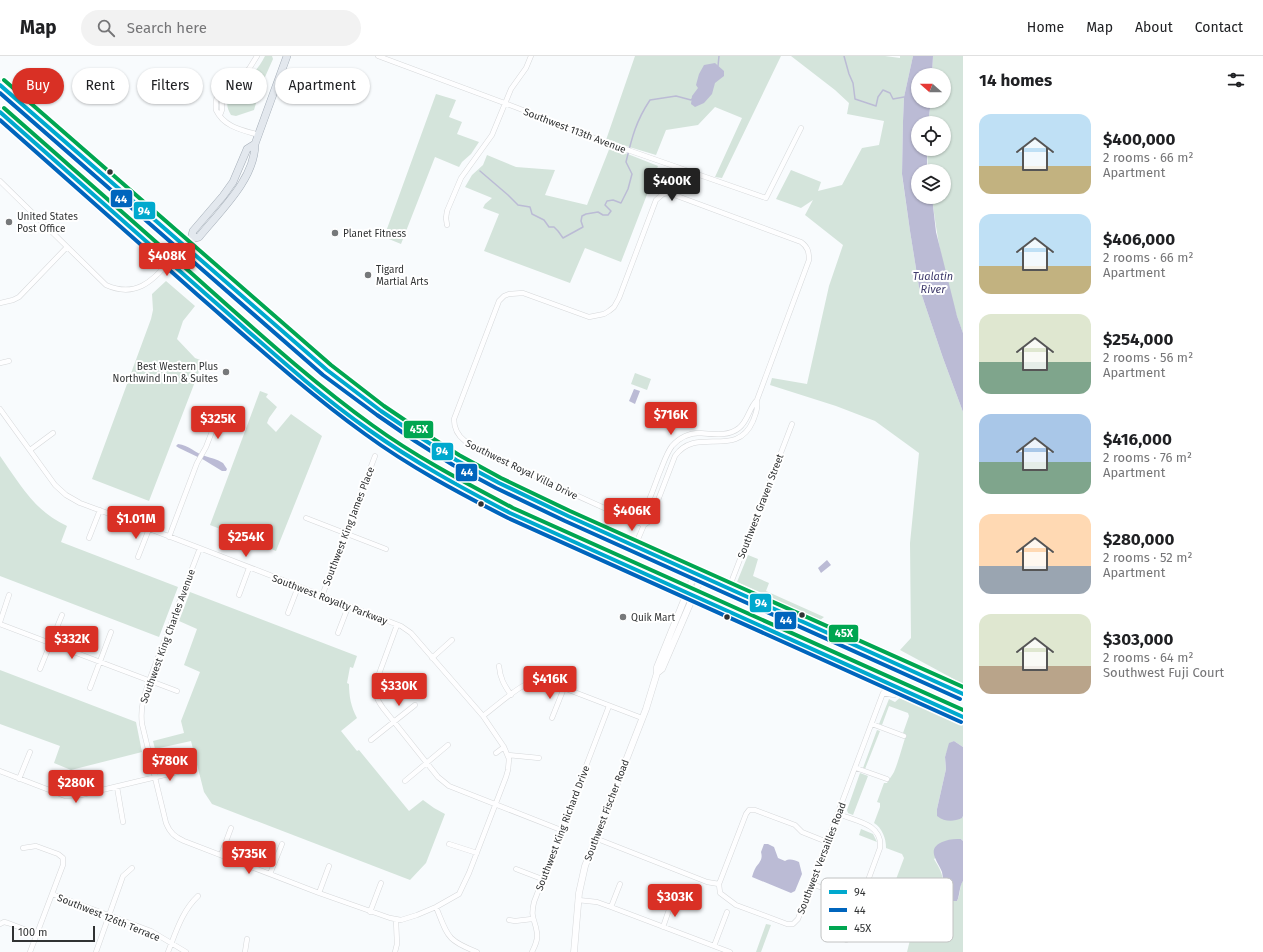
<!DOCTYPE html>
<html lang="en">
<head>
<meta charset="utf-8">
<style>
  body { margin:0; font-family:"Fira Sans",sans-serif; background:#f2f2f2; color:#202124; height:100vh; display:flex; flex-direction:column; font-size:15px; white-space:nowrap }
  * { box-sizing:border-box; margin:0 }
  p { font-size:13px; color:#757577 }
  .icon { flex:none; width:22px; height:22px; fill:none; stroke:currentColor; stroke-width:2; stroke-linecap:round; stroke-linejoin:round }
  .map { position:relative; flex:1; overflow:hidden }
  .sheet { display:flex; flex-direction:column; background:#fff; width:300px }
  .sheet>* { flex:none }
  .hud { position:absolute; left:12px; top:12px; width:380px; height:36px; display:flex; gap:8px }
  .needle { width:26px; rotate:291deg }
  .buttons { position:absolute; left:911px; top:12px; display:grid; gap:8px }
  .buttons a { display:grid; place-items:center; width:40px; height:40px; border-radius:50%; background:#fff; box-shadow:0 1px 3px #0004; font-size:20px }
  .scale { position:absolute; left:12px; bottom:10px; width:83px; box-sizing:border-box; padding-left:4px; border:2px solid #303233; border-top:0; font-size:11px; line-height:14px; white-space:nowrap; color:#303233; -webkit-text-stroke:3px #fff; paint-order:stroke }
  .price { position:absolute; translate:-50% -34px; padding:0 9px; border-radius:4px; background:#d93025; color:#fff; font-size:13px; line-height:26px; filter:drop-shadow(0 1px 2px #0008) }
  .price::after { content:''; position:absolute; left:50%; top:24px; width:12px; height:9px; margin-left:-6px; background:inherit; clip-path:polygon(0 0,100% 0,50% 100%) }
  .price.current { background:#222; color:#fff }
  ul { padding:0; list-style:none }
  li { display:flex; align-items:center; gap:12px; height:100px; padding:0 16px }
  li span { display:grid; place-items:center; flex:none; width:112px; height:80px; border-radius:12px; color:#555 }
  li>.icon { margin-inline-start:auto }
  span .icon { width:48px; height:48px; fill:#fffc; stroke-width:1 }
  li b { font-size:17px }
  h2 { display:flex; justify-content:space-between; align-items:center; height:48px; padding:0 16px; font-size:17px }
  .tag { padding:0 14px; border-radius:18px; background:#fff; box-shadow:0 1px 3px #0004; font-size:14px; line-height:36px }
  .tag.current { background:#d93025; color:#fff }
  header { display:flex; align-items:center; gap:24px; box-sizing:border-box; height:56px; padding:0 20px; background:#fff; border-bottom:1px solid #e0e0e0 }
  header strong { font-size:19px }
  nav { display:flex; gap:22px; margin-inline-start:auto; font-size:14px }
  .search { width:280px; height:36px; background:#f2f2f2; display:flex; align-items:center; gap:10px; box-sizing:border-box; padding:0 14px; border-radius:22px; color:#757577; font-size:15px }
  main { display:flex; flex:1; min-height:0 }
  .map>svg:first-child { display:block }
</style>
</head>
<body>
<header>
<strong>Map</strong>
<div class="search"><svg class="icon" aria-label="search" viewBox="0 0 24 24"><circle cx="10" cy="10" r="6"/><path d="M15 15l6 6"/></svg>Search here</div>
<nav><a>Home</a><a>Map</a><a>About</a><a>Contact</a></nav>
</header>
<main>
<div class="map">
<svg width="963" height="896" viewBox="0 0 963 896">
  <rect width="100%" height="100%" fill="#f8fbfd"/>
  <path fill="#d4e4db" d="M265,0H272L273,3L261,30L254,54L236,60L231,59C226,51 226,45 231,37C245,26 257,16 265,0Z
    M635,0H781L722,122L715,121L742,62L715,51L698,69L666,74L656,99L606,84Z
    M791,0H885L900,2V0H913L904,41L903,65L902,119L910,175L919,231L943,302L963,356V628L900,594L911,582L910,487L919,397L875,365L836,350L770,329L772,322L807,328L829,230L843,189L805,159L813,144L801,152L776,143L791,114L821,126L818,135L842,129L862,92L879,89L884,65L847,58L849,47L835,34Z
    M933,0H963V277C947,235 937,185 932,141H944V115H928L927,93H944V67H928L931,45H944V19H932Z
    M436,38L456,44L449,61L462,66L457,78L479,86L471,98L462,106L459,111L435,101L401,188L384,181Z
    M610,91L658,110L621,206L585,192L570,227L484,195L499,158L483,152L485,148L492,142L465,131L472,119L483,109L487,99L516,111L555,114L545,139L587,149Z
    M166,225L195,250L183,265L177,283L195,302L203,305L149,445L92,423L151,263L153,254L152,238Z
    M635,317L651,323L647,334L631,328Z
    M260,335L268,338L266,341L277,351L269,362L267,367L276,376L291,358L322,380L276,495L210,469Z
    M0,400C20,428 34,455 67,470L61,486L178,531L159,581L0,520Z
    M748,499L758,503L753,520L769,527L766,535L824,561L819,565L737,526Z
    M190,536L357,600L353,612L350,611L347,627L349,628C349,640 351,651 357,662L341,675L357,695L359,694L409,755L423,744L434,752L445,758L426,807L410,824L212,748L204,736L191,685L155,693L153,685L184,677L181,665L200,616L184,609L197,573L179,565Z
    M0,614L136,666L142,696L71,714L54,707L60,690L0,668Z
    M902,640L963,666V691L954,685L950,687L945,701L946,713L937,753L962,762L963,760V785L961,783L934,803C940,813 945,821 942,832L953,845H957L959,840L961,828L963,825V820V896H907L915,864L913,863L919,846L918,843L899,836L895,845L889,842L904,802L902,798L886,792C886,782 882,772 874,767L880,751V747L877,746L884,727H887C889,723 892,720 894,716C899,704 902,691 906,679L903,677L909,660L908,657L889,650L882,669L879,668L889,643L895,646Z
    M877,674L880,675L865,713L863,712Z
    M860,717L868,720L853,759L848,757L847,754Z
    M861,773L873,778L877,786L859,779Z
    M766,868L771,869L761,896H756Z"/>
  <path fill="#bbbbd5" d="M913,0H933L932,19H918V45H931L928,67H918V93H927V115H918V141H932L936,176L957,260L963,277V356L943,302L919,231L910,175L902,118L903,65L904,41Z
    M715,7L724,15V20L715,27L712,38L704,47L695,51L691,48L692,40L698,32L696,29L699,18L704,9Z
    M634,333L640,335L635,348L629,345Z
    M178,388C189,389 195,397 205,400C211,402 217,403 223,407L227,413L226,415H222L204,404L179,392L176,390Z
    M827,504L831,509L821,517L818,512Z
    M954,685L963,691V760L962,762C953,766 945,766 937,760V753L946,713L945,701L949,687Z
    M961,783L963,785V825C959,831 960,839 957,845H953L942,832C944,826 943,822 942,816C938,805 924,792 945,785C950,783 956,783 961,783Z
    M764,788H768L774,791L778,802L785,805C790,802 794,804 799,806L802,818L795,835L791,837L752,821C753,818 754,814 756,811C760,806 763,803 761,796Z"/>
  <g fill="none" stroke-linecap="round" stroke-linejoin="round">
    <path stroke="#bbbbd5" stroke-width="1.5" d="M844,0L849,18L853,27L855,43L876,50L878,41L883,34L890,37L893,43L904,41
      M718,10L719,0
      M480,115L508,139L518,149L530,151L532,158L544,164L549,171H554L558,175L563,182L583,171L581,165L582,160L586,158L598,156L603,159H608L611,155L605,149L607,145L613,144L621,147L628,133L632,118L626,106C632,81 636,65 650,44L676,40L691,44L692,43"/>
    <defs>
      <path id="street" d="M378,0L515,51L602,85L766,142L801,72
        M239,20H234C222,29 214,38 216,54C224,71 242,74 259,79
        M220,59L222,54V43L225,36L238,25L239,20L249,13L257,0
        M0,125L106,229C135,242 152,226 170,205
        M669,137L801,186C808,191 809,196 809,204L757,344C749,352 748,365 739,372C728,381 712,378 700,377C689,377 679,382 672,390C666,398 663,409 659,418C654,432 648,447 642,461L644,469C583,444 524,415 465,385C457,379 454,372 454,363L499,245L504,240L509,238L523,237L589,261L604,258L609,255L614,251L619,242L656,144L663,138Z
        M447,169L446,162L447,155L461,122L492,79L511,33L526,12L531,0
        M0,247L13,244L19,241L67,191
        M0,307L9,305
        M0,353L55,429L66,439L80,447C187,486 294,529 401,570L411,577L483,660L504,691L509,703L508,714L506,721L469,817L459,838L436,851L417,859L401,864L390,862L319,837L184,785C175,781 170,777 166,767L142,668C140,652 144,640 149,625L200,492
        M30,394L53,377
        M306,462L386,493
        M169,481L197,407L206,391L216,365
        M89,482L100,454
        M635,490L644,469L650,465L675,400C697,369 736,404 753,365C756,357 758,352 757,344
        M138,501L149,473
        M729,532L792,368
        M239,539L249,512
        M322,540L375,400
        M288,557L298,531
        M0,566L9,539
        M0,568L177,635
        M397,569L376,626C374,637 377,644 383,652L438,721L449,730L561,774
        M338,577L348,551
        M432,602L452,584
        M499,610C500,622 504,629 511,639
        M40,613L62,559
        M90,632L111,576
        M483,660C494,652 517,631 529,627C535,625 541,625 548,626L642,662
        M552,662L564,632
        M872,668L904,680
        M371,684L415,649
        M496,697L504,691
        M508,699L539,702
        M856,712L887,723
        M0,715L65,740L81,739L181,715
        M19,723L30,696
        M405,725L448,689
        M117,731L123,766
        M838,758C856,765 883,768 880,792L846,884
        M595,782L707,826L719,828
        M822,784L802,776L795,769L755,754H749L746,758L719,828L720,837L736,849L787,868H793L798,863L883,637L894,639L904,634
        M449,788L477,797
        M23,792L36,790L58,798L63,802V809L30,896
        M221,799L231,772
        M516,813L542,823
        M270,818L282,788
        M812,828L914,866
        M319,837L329,810
        M52,838L151,875L186,896
        M578,844L597,846L611,851L730,896
        M436,851C448,880 446,884 477,896
        M611,851L620,828
        M370,856L381,827
        M509,864L515,865L532,863
        M0,868L4,866L8,867L37,878
        M663,871L671,848
        M714,890L727,856
        M96,896L123,820L132,812
        M168,896C176,876 182,855 198,840
        M245,896L247,883
        M395,896L397,888L396,864
        M532,896C535,890 538,884 537,877C535,862 530,863 534,846L609,650"/>
      <path id="secondary" d="M657,617L662,613L702,520
        M574,896L579,837L585,810L646,653L657,617V611L695,517"/>
      <path id="primary" d="M191,183L193,175L223,140L233,126L247,93L255,88
        M170,205L191,183L199,181C220,155 255,123 255,88L287,0"/>
      <path id="highway" d="M0,29L327,314C374,351 423,386 476,415C536,448 599,473 661,502C762,547 863,591 963,638
        M0,56L281,304L332,346L369,374L414,404L466,434L510,457L963,661"/>
    </defs>
    <use href="#street" stroke="#d6d8da" stroke-width="5.5"/>
    <use href="#secondary" stroke="#d6d8da" stroke-width="7"/>
    <use href="#primary" stroke="#a5aeb8" stroke-width="8"/>
    <use href="#highway" stroke="#a5aeb8" stroke-width="9"/>
    <use href="#street" stroke="#fefeff" stroke-width="4.5"/>
    <use href="#secondary" stroke="#fefeff" stroke-width="6"/>
    <use href="#primary" stroke="#e3e8ee" stroke-width="7"/>
    <use href="#highway" stroke="#d1d9e2" stroke-width="8"/>
    <defs>
      <path id="bus-1" d="M0,29L327,314L381,355L418,380L456,404L499,427L568,460L963,638
        M0,56C69,117 139,179 208,240C261,286 312,334 369,374C414,406 462,432 510,457L963,661"/>
      <path id="bus-2" d="M0,37L323,319L377,359L415,385L453,409L496,432L565,465L960,643
        M0,64C67,123 133,182 200,241C254,288 307,336 365,378C410,411 459,437 508,462L961,666"/>
      <path id="bus-3" d="M4,24L331,309L384,350L421,375L459,399L501,422L570,455L963,631
        M4,52C72,112 141,172 209,233C262,280 315,328 372,369C416,401 464,426 513,452L963,654"/>
    </defs>
    <use href="#bus-1" stroke="#fff" stroke-width="7"/>
    <use href="#bus-2" stroke="#fff" stroke-width="7"/>
    <use href="#bus-3" stroke="#fff" stroke-width="7"/>
    <use href="#bus-1" stroke="#00a9ce" stroke-width="4"/>
    <use href="#bus-2" stroke="#0065bd" stroke-width="4"/>
    <use href="#bus-3" stroke="#00a651" stroke-width="4"/>
  </g>
  <g fill="#303233" stroke="#fff" stroke-width="1.5">
    <circle cx="110" cy="116" r="3.5"/>
    <circle cx="481" cy="448" r="3.5"/>
    <circle cx="802" cy="559" r="3.5"/>
    <circle cx="727" cy="561" r="3.5"/>
  </g>
  <g fill="#76787a" stroke="#fff" stroke-width="1.5">
    <circle cx="9" cy="166" r="4"/>
    <circle cx="335" cy="177" r="4"/>
    <circle cx="368" cy="219" r="4"/>
    <circle cx="226" cy="316" r="4"/>
    <circle cx="623" cy="561" r="4"/>
  </g>
  <g text-anchor="middle" stroke-width="4" stroke-linejoin="round" paint-order="stroke">
    <g font-size="10" fill="#303233" stroke="#fff">
      <text transform="translate(575 74) rotate(21)" y="4">Southwest 113th Avenue</text>
      <text transform="translate(522 413) rotate(26)" y="4">Southwest Royal Villa Drive</text>
      <text transform="translate(760 450) rotate(-69)" y="4">Southwest Graven Street</text>
      <text transform="translate(348 470) rotate(-69)" y="4">Southwest King James Place</text>
      <text transform="translate(330 543) rotate(21)" y="4">Southwest Royalty Parkway</text>
      <text transform="translate(167 580) rotate(-70)" y="4">Southwest King Charles Avenue</text>
      <text transform="translate(606 754) rotate(-69)" y="4">Southwest Fischer Road</text>
      <text transform="translate(562 772) rotate(-69)" y="4">Southwest King Richard Drive</text>
      <text transform="translate(821 802) rotate(-69)" y="4">Southwest Versailles Road</text>
      <text transform="translate(109 861) rotate(22)" y="4">Southwest 126th Terrace</text>
    </g>
    <g font-size="10" fill="#303233" stroke="#fff" text-anchor="start">
      <text x="17" y="164">United States<tspan x="17" dy="12">Post Office</tspan></text>
      <text x="343" y="181">Planet Fitness</text>
      <text x="376" y="217">Tigard<tspan x="376" dy="12">Martial Arts</tspan></text>
      <text x="218" y="314" text-anchor="end">Best Western Plus<tspan x="218" dy="12">Northwind Inn &amp; Suites</tspan></text>
      <text x="631" y="565">Quik Mart</text>
    </g>
    <g font-size="11" font-style="italic" fill="#403c6d" stroke="#fff">
      <text x="933" y="224">Tualatin<tspan x="933" dy="13">River</tspan></text>
    </g>
  </g>
  <rect x="821" y="822" width="132" height="64" rx="6" fill="#fff" stroke="#c1c2c2" stroke-width="1"/>
  <rect x="829" y="834" width="18" height="4" fill="#00a9ce"/>
  <rect x="829" y="852" width="18" height="4" fill="#0065bd"/>
  <rect x="829" y="870" width="18" height="4" fill="#00a651"/>
  <g font-size="11" fill="#303233">
    <text x="854" y="840">94</text>
    <text x="854" y="858">44</text>
    <text x="854" y="876">45X</text>
  </g>
  <g stroke="#fff" stroke-width="1.5">
    <rect x="110" y="133" width="23" height="19" rx="4" fill="#0065bd"/>
    <rect x="133" y="145" width="23" height="19" rx="4" fill="#00a9ce"/>
    <rect x="403" y="364" width="31" height="19" rx="4" fill="#00a651"/>
    <rect x="431" y="386" width="23" height="19" rx="4" fill="#00a9ce"/>
    <rect x="455" y="407" width="23" height="19" rx="4" fill="#0065bd"/>
    <rect x="749" y="537" width="23" height="20" rx="4" fill="#00a9ce"/>
    <rect x="774" y="555" width="23" height="19" rx="4" fill="#0065bd"/>
    <rect x="828" y="568" width="31" height="19" rx="4" fill="#00a651"/>
  </g>
  <g font-size="11" text-anchor="middle" font-weight="bold" fill="#fff">
    <text x="121" y="147">44</text>
    <text x="144" y="159">94</text>
    <text x="419" y="377">45X</text>
    <text x="442" y="399">94</text>
    <text x="467" y="420">44</text>
    <text x="761" y="551">94</text>
    <text x="786" y="568">44</text>
    <text x="844" y="581">45X</text>
  </g>
</svg>
<div class="buttons">
<a><svg class="needle" viewBox="-14 -14 28 28"><path d="M0-13l5 13h-10z" fill="#e53935"/><path d="M0 13l5-13h-10z" fill="#757577"/></svg></a>
<a><svg class="icon" aria-label="locate" viewBox="0 0 24 24"><circle cx="12" cy="12" r="6"/><path d="M12 2v4M12 18v4M2 12h4M18 12h4"/></svg></a>
<a><svg class="icon" aria-label="layers" viewBox="0 0 24 24"><path d="M12 4l9 5-9 5-9-5zM3 14l9 5 9-5"/></svg></a>
</div>
<div class="scale">100 m</div>
<b class="price current" style="left:672px;top:146px">$400K</b>
<b class="price" style="left:167px;top:221px">$408K</b>
<b class="price" style="left:671px;top:380px">$716K</b>
<b class="price" style="left:218px;top:384px">$325K</b>
<b class="price" style="left:632px;top:476px">$406K</b>
<b class="price" style="left:136px;top:484px">$1.01M</b>
<b class="price" style="left:246px;top:502px">$254K</b>
<b class="price" style="left:72px;top:604px">$332K</b>
<b class="price" style="left:550px;top:644px">$416K</b>
<b class="price" style="left:399px;top:651px">$330K</b>
<b class="price" style="left:170px;top:726px">$780K</b>
<b class="price" style="left:76px;top:748px">$280K</b>
<b class="price" style="left:249px;top:819px">$735K</b>
<b class="price" style="left:675px;top:862px">$303K</b>
<div class="hud">
<a class="tag current">Buy</a>
<a class="tag">Rent</a>
<a class="tag">Filters</a>
<a class="tag">New</a>
<a class="tag">Apartment</a>
</div>
</div>
<section class="sheet">
<h2>14 homes<svg class="icon" aria-label="filters" viewBox="0 0 24 24"><path d="M4 7h16M4 17h16"/><circle cx="9" cy="7" r="2"/><circle cx="15" cy="17" r="2"/></svg></h2>
<ul>
<li><span style="background:linear-gradient(#bfe0f5 65%,#c2b280 0)"><svg class="icon" aria-label="home" viewBox="0 0 24 24"><path d="M3 11l9-7 9 7M6 9v11h12V9"/></svg></span><div><b>$400,000</b><p>2 rooms · 66 m²</p><p>Apartment</p></div></li>
<li><span style="background:linear-gradient(#bfe0f5 65%,#c2b280 0)"><svg class="icon" aria-label="home" viewBox="0 0 24 24"><path d="M3 11l9-7 9 7M6 9v11h12V9"/></svg></span><div><b>$406,000</b><p>2 rooms · 66 m²</p><p>Apartment</p></div></li>
<li><span style="background:linear-gradient(#dfe7d0 60%,#7fa58c 0)"><svg class="icon" aria-label="home" viewBox="0 0 24 24"><path d="M3 11l9-7 9 7M6 9v11h12V9"/></svg></span><div><b>$254,000</b><p>2 rooms · 56 m²</p><p>Apartment</p></div></li>
<li><span style="background:linear-gradient(#a9c7e8 60%,#7fa58c 0)"><svg class="icon" aria-label="home" viewBox="0 0 24 24"><path d="M3 11l9-7 9 7M6 9v11h12V9"/></svg></span><div><b>$416,000</b><p>2 rooms · 76 m²</p><p>Apartment</p></div></li>
<li><span style="background:linear-gradient(#ffd9b3 65%,#9aa5b1 0)"><svg class="icon" aria-label="home" viewBox="0 0 24 24"><path d="M3 11l9-7 9 7M6 9v11h12V9"/></svg></span><div><b>$280,000</b><p>2 rooms · 52 m²</p><p>Apartment</p></div></li>
<li><span style="background:linear-gradient(#dfe7d0 65%,#b9a48a 0)"><svg class="icon" aria-label="home" viewBox="0 0 24 24"><path d="M3 11l9-7 9 7M6 9v11h12V9"/></svg></span><div><b>$303,000</b><p>2 rooms · 64 m²</p><p>Southwest Fuji Court</p></div></li>
</ul>
</section>
</main>
</body>
</html>
